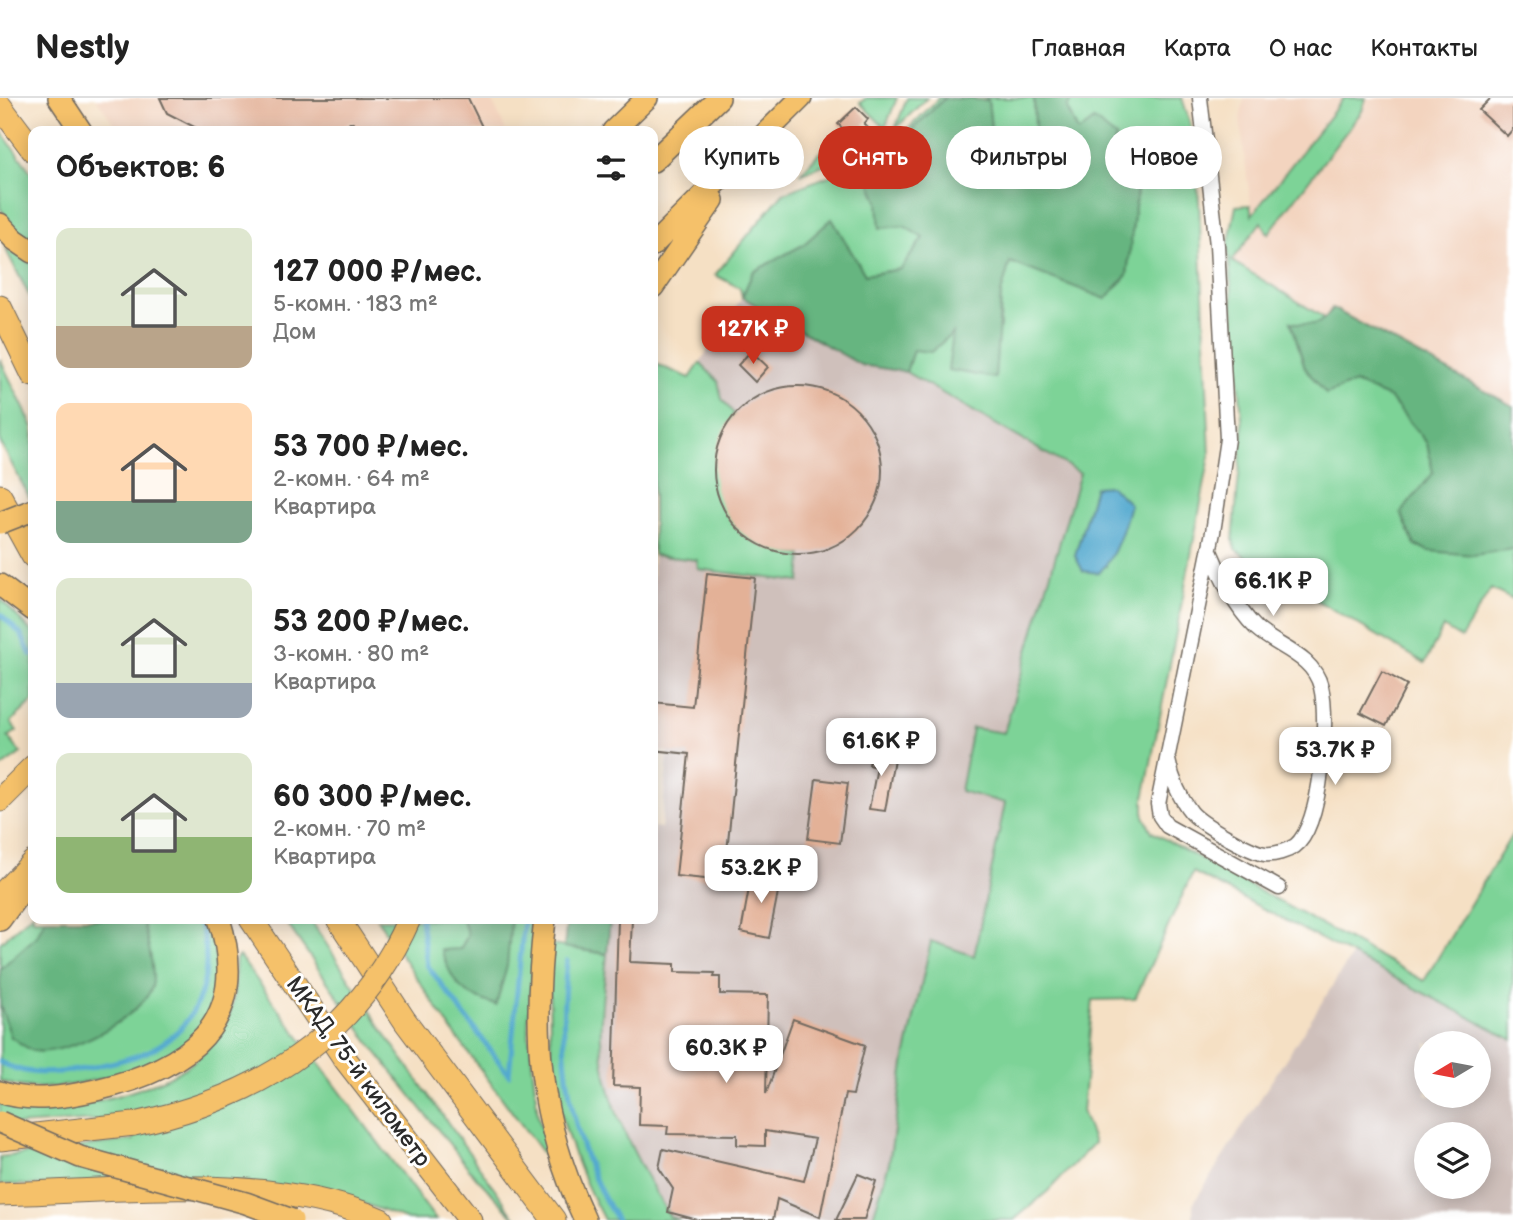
<!DOCTYPE html>
<html lang="ru">
<head>
<meta charset="utf-8">
<style>
  body { margin:0; font-family:"Balsamiq Sans",sans-serif; background:#f6f6f6; color:#222; height:100vh; display:flex; flex-direction:column; font-size:26px; white-space:nowrap }
  * { box-sizing:border-box; margin:0 }
  p { font-size:23px; color:#767676 }
  .icon { flex:none; width:38px; height:38px; fill:none; stroke:currentColor; stroke-width:2; stroke-linecap:round; stroke-linejoin:round }
  .map { position:relative; flex:1; overflow:hidden }
  .side { position:absolute; left:28px; top:28px; width:630px; height:798px; display:flex; flex-direction:column; background:#fff; border-radius:14px; box-shadow:0 4px 18px #0003 }
  .side>* { flex:none }
  .banner { position:absolute; left:679px; top:28px; width:665px; height:63px; display:flex; gap:14px }
  .needle { width:46px; rotate:260deg }
  .controls { position:absolute; left:1414px; top:933px; display:grid; gap:14px }
  .controls a { display:grid; place-items:center; width:77px; height:77px; border-radius:50%; background:#fff; box-shadow:0 4px 18px #0003; font-size:35px }
  .price { position:absolute; translate:-50% -60px; padding:0 16px; border-radius:14px; background:#fff; color:#222; font-size:23px; line-height:46px; filter:drop-shadow(0 2px 4px #0008) }
  .price::after { content:''; position:absolute; left:50%; top:42px; width:21px; height:16px; margin-left:-10px; background:inherit; clip-path:polygon(0 0,100% 0,50% 100%) }
  .price.selected { background:#c8321e; color:#fff }
  ul { padding:0; list-style:none }
  li { display:flex; align-items:center; gap:21px; height:175px; padding:0 28px }
  li span { display:grid; place-items:center; flex:none; width:196px; height:140px; border-radius:14px; color:#555 }
  li>.icon { margin-inline-start:auto }
  span .icon { width:84px; height:84px; fill:#fffc; stroke-width:1 }
  li b { font-size:30px }
  h2 { display:flex; justify-content:space-between; align-items:center; height:84px; padding:0 28px; font-size:30px }
  .pill { padding:0 24px; border-radius:32px; background:#fff; box-shadow:0 4px 18px #0003; font-size:24px; line-height:63px }
  .pill.selected { background:#c8321e; color:#fff }
  header { display:flex; align-items:center; gap:42px; box-sizing:border-box; height:98px; padding:0 35px; background:#fff; border-bottom:2px solid #e0e0e0 }
  header strong { font-size:33px }
  nav { display:flex; gap:38px; margin-inline-start:auto; font-size:24px }
  .map>svg:first-child { display:block }
</style>
</head>
<body>
<header>
<strong>Nestly</strong>
<nav><a>Главная</a><a>Карта</a><a>О нас</a><a>Контакты</a></nav>
</header>
<div class="map">
<svg width="1513" height="1122" viewBox="0 0 1513 1122">
  <rect width="100%" height="100%" fill="#fff"/>
  <filter id="ink" filterUnits="userSpaceOnUse"><feTurbulence type="fractalNoise" baseFrequency=".0143" numOctaves="2"/><feDisplacementMap in="SourceGraphic" scale="14" xChannelSelector="R" yChannelSelector="G"/><feConvolveMatrix kernelMatrix="1 2 1 2 8 2 1 2 1" color-interpolation-filters="sRGB"/></filter>
  <filter id="wash" filterUnits="userSpaceOnUse"><feTurbulence type="fractalNoise" baseFrequency=".00686" numOctaves="4" result="noise"/><feDisplacementMap in="SourceGraphic" scale="28" xChannelSelector="R" yChannelSelector="G"/><feGaussianBlur stdDeviation="1.57" result="paint"/><feColorMatrix in="noise" values="0 0 0 0 0 0 0 0 0 0 0 0 0 0 0 0 0 1.4 0 .05"/><feComposite in="paint" operator="in"/></filter>
  <g filter="url(#wash)">
    <rect width="100%" height="100%" fill="#f5e0c4"/>
    <path fill="#f3d4bf" d="M96,0H491L506,33H119Z
      M1244,0H1513V308L1332,210L1326,221L1232,163L1261,124L1252,118L1240,21Z"/>
    <path fill="#cfc0bb" fill-rule="evenodd" d="M742,199L861,267L906,274L1081,375L1004,635L972,631L960,693L1006,705L974,858L931,843L905,960L889,1065L872,1122H680L670,1119L636,1061L609,990L600,941L610,821H653V729L661,730L668,654L653,652V420L690,280Z
      M1352,857L1513,942V1122H1193V1106ZM1426,945H1479V998H1426ZM1426,1036H1479V1088H1426Z"/>
    <path fill="#7dd397" stroke="#547f61" stroke-width="2" fill-rule="evenodd" d="M866,0H897L885,30L860,5Z
      M907,0H927L895,31Z
      M939,0H945L886,57L870,82L878,103L880,130L904,128L923,140L901,171L865,177L832,121L803,147L753,174L742,199L740,190L715,177L783,95L880,59Z
      M985,0H1034L1036,54L1010,57L993,49L988,2Z
      M1072,0H1182L1190,25L1199,103L1210,358L1144,701V718L1152,734L1424,883L1513,735V942L1193,774L1135,901L1093,902L1082,1013L1094,1045L1048,1093L1014,1122H872L889,1065L905,960L931,843L974,858L1005,705L960,693L972,630L1004,635L1080,375L906,274L913,252L954,234L1000,230L1001,195L1010,163L1052,179L1127,176L1138,83L1113,87L1078,34L1067,10ZM1095,389L1106,468L1075,458Z
      M1344,0H1366L1362,13L1268,136L1261,124L1232,163L1326,221L1311,228L1292,224L1354,285L1390,300L1427,345L1434,375L1401,415L1513,451V502L1491,491L1461,540L1443,529L1425,565L1251,464L1236,451L1233,442L1243,333L1228,148L1236,108L1250,107L1252,117Z
      M0,32L33,77V145L13,129L0,110Z
      M840,32L861,52L800,76Z
      M5,150L33,166V205Z
      M0,261L33,329V406L0,344Z
      M653,265L690,280L700,265L718,283L722,301L734,316C695,381 723,451 802,457L800,484L698,471L697,462L653,457Z
      M0,500L33,535V603L11,624L17,633L8,639L21,655L0,670Z
      M33,815V821H207C222,863 220,920 181,950C155,970 121,977 90,983C59,990 31,994 0,983V845Z
      M284,821H310L387,939L517,1122L475,1078L373,950Z
      M377,821H536L528,928L538,1018L552,1068L453,934Z
      M552,847L607,856C605,884 599,914 601,942C604,1006 638,1065 670,1119L680,1122H604C552,1025 544,955 552,847Z
      M239,858L436,1122H408L343,1098L0,1086V1059L134,1042L132,1020L0,1028V1005C49,1020 133,998 178,974C199,963 217,941 228,919C236,904 234,878 236,861Z"/>
    <path fill="#66b580" stroke="#487056" stroke-width="2" d="M945,0L988,2L993,49L1010,57L1036,54L1034,0H1072L1067,10L1078,34L1094,22L1116,39L1104,71L1113,86L1127,72L1138,83L1127,177L1106,201L1010,164L1001,195L995,280L948,272L953,235L931,254L913,252L906,274L861,267L742,199L753,174L803,147L832,121L865,177L901,171L923,140L904,128L880,130L878,103L870,83L886,57Z
      M1332,210L1513,308V451L1474,457L1429,453L1415,447L1401,415L1433,375L1427,345L1390,300L1355,285L1326,296L1305,270L1291,224C1311,228 1322,229 1332,210Z
      M45,821H142C146,836 156,875 152,889C141,920 64,959 34,953C27,951 17,943 11,939L0,907V871L37,838Z
      M462,821H511L507,868L496,907C460,896 453,886 441,852L460,851L468,837Z
      M567,821H610L607,856L564,849Z"/>
    <path fill="#53a9cf" stroke="#3f6a7d" stroke-width="2" d="M1111,388L1130,406C1124,429 1116,458 1099,475L1083,473L1075,458L1095,389Z"/>
    <g fill="none" stroke-linecap="round" stroke-linejoin="round">
      <path stroke="#53a9cf" stroke-width="5" d="M0,516L21,536L31,557
        M421,821L427,867L509,977L524,821
        M567,863C557,951 568,1046 617,1122
        M0,964C27,980 65,975 94,969C113,964 133,961 151,952C202,926 217,872 198,821"/>
    </g>
    <g id="blocks">
      <path fill="#e3b197" d="M160,0H468L484,33H360L352,24L333,33H202L167,15Z
        M1491,0H1513V31L1507,38L1479,12Z
        M856,9L868,21L864,26L878,40L866,53L838,26Z
        M751,253L768,269L755,284L738,267Z
        M714 372a84 84 0 1 1 168 0a84 84 0 1 1-168 0Z
        M707,475L755,480L724,783L676,778L689,656L653,652V605L693,609Z
        M1382,573L1407,587L1386,628L1360,615Z
        M872,651L895,655L885,713L869,711L877,669L869,667Z
        M816,681L848,685L840,745L808,741Z
        M752,774L781,779L769,840L741,834Z
        M618,821H632L630,864L675,866V874L715,875L714,879H720V896L768,897L766,996L793,921L865,947L853,997L845,996L820,1119L777,1101L773,1122H698L668,1114L673,1091L659,1070L663,1051L804,1083L815,1041L765,1033V1048L737,1047V1037L667,1036L668,1028L639,1027L640,989L613,988Z
        M858,1076L876,1083L864,1122H836Z"/>
    </g>
  </g>
  <g filter="url(#ink)">
    <use href="#blocks" fill-opacity="0" stroke="#726a61" stroke-width="2"/>
    <g fill="none" stroke-linecap="round" stroke-linejoin="round">
      <defs>
        <path id="minor" d="M1200,0L1217,147L1227,341L1213,434L1158,706L1160,718L1167,728L1279,790
          M1168,662C1172,681 1179,699 1191,714C1201,726 1250,754 1265,756C1275,757 1287,753 1295,748C1322,728 1329,621 1321,589C1313,557 1278,550 1256,530C1234,508 1222,481 1210,453"/>
        <path id="primary" d="M59,0L81,33
          M613,33L647,0
          M653,63L719,0
          M0,126L14,141L33,154
          M653,147L801,0
          M653,189L713,102
          M0,487L33,512
          M545,821C532,932 537,1019 585,1122
          M0,822L33,777
          M0,994C30,1005 66,999 96,992C187,971 253,926 219,821"/>
        <path id="trunk" d="M0,8L33,52
          M0,209L33,277
          M0,398L33,458
          M0,702L33,669
          M0,798L33,764
          M251,821L345,961L470,1122
          M338,821L405,923L554,1122
          M0,1041L134,1026
          M0,1096C119,1093 270,1074 381,1122"/>
      </defs>
      <use href="#minor" stroke="#726a61" stroke-width="17"/>
      <use href="#primary" stroke="#726a61" stroke-width="24"/>
      <use href="#trunk" stroke="#726a61" stroke-width="25"/>
      <use href="#minor" stroke="#fff" stroke-width="14"/>
      <use href="#primary" stroke="#f5c16b" stroke-width="21"/>
      <use href="#trunk" stroke="#f5c16b" stroke-width="23"/>
      <defs>
        <path id="primary-bridge" d="M0,425L33,412
          M0,1024L80,1059L246,1105L292,1122"/>
        <path id="trunk-bridge" d="M134,1026C257,1000 357,940 409,821"/>
      </defs>
      <use href="#primary-bridge" stroke="#726a61" stroke-width="24" stroke-linecap="butt"/>
      <use href="#trunk-bridge" stroke="#726a61" stroke-width="25" stroke-linecap="butt"/>
      <use href="#primary-bridge" stroke="#f5c16b" stroke-width="21"/>
      <use href="#trunk-bridge" stroke="#f5c16b" stroke-width="23"/>
    </g>
  </g>
  <g text-anchor="middle" stroke-width="6" stroke-linejoin="round" paint-order="stroke">
    <g font-size="23" fill="#2b2b2b" stroke="#fff">
      <text transform="translate(359 973) rotate(54)" y="8">МКАД, 75-й километр</text>
    </g>
  </g>
</svg>
<div class="controls">
<a><svg class="needle" viewBox="-14 -14 28 28"><path d="M0-13l5 13h-10z" fill="#e53935"/><path d="M0 13l5-13h-10z" fill="#767676"/></svg></a>
<a><svg class="icon" aria-label="layers" viewBox="0 0 24 24"><path d="M12 4l9 5-9 5-9-5zM3 14l9 5 9-5"/></svg></a>
</div>
<b class="price selected" style="left:753px;top:268px">127K ₽</b>
<b class="price" style="left:1273px;top:520px">66.1K ₽</b>
<b class="price" style="left:881px;top:680px">61.6K ₽</b>
<b class="price" style="left:1335px;top:689px">53.7K ₽</b>
<b class="price" style="left:761px;top:807px">53.2K ₽</b>
<b class="price" style="left:726px;top:987px">60.3K ₽</b>
<div class="banner">
<a class="pill">Купить</a>
<a class="pill selected">Снять</a>
<a class="pill">Фильтры</a>
<a class="pill">Новое</a>
</div>
<section class="side">
<h2>Объектов: 6<svg class="icon" aria-label="filters" viewBox="0 0 24 24"><path d="M4 7h16M4 17h16"/><circle cx="9" cy="7" r="2"/><circle cx="15" cy="17" r="2"/></svg></h2>
<ul>
<li><span style="background:linear-gradient(#dfe7d0 70%,#b9a48a 0)"><svg class="icon" aria-label="home" viewBox="0 0 24 24"><path d="M3 11l9-7 9 7M6 9v11h12V9"/></svg></span><div><b>127 000 ₽/мес.</b><p>5-комн. · 183 m²</p><p>Дом</p></div></li>
<li><span style="background:linear-gradient(#ffd9b3 70%,#7fa58c 0)"><svg class="icon" aria-label="home" viewBox="0 0 24 24"><path d="M3 11l9-7 9 7M6 9v11h12V9"/></svg></span><div><b>53 700 ₽/мес.</b><p>2-комн. · 64 m²</p><p>Квартира</p></div></li>
<li><span style="background:linear-gradient(#dfe7d0 75%,#9aa5b1 0)"><svg class="icon" aria-label="home" viewBox="0 0 24 24"><path d="M3 11l9-7 9 7M6 9v11h12V9"/></svg></span><div><b>53 200 ₽/мес.</b><p>3-комн. · 80 m²</p><p>Квартира</p></div></li>
<li><span style="background:linear-gradient(#dfe7d0 60%,#8fb573 0)"><svg class="icon" aria-label="home" viewBox="0 0 24 24"><path d="M3 11l9-7 9 7M6 9v11h12V9"/></svg></span><div><b>60 300 ₽/мес.</b><p>2-комн. · 70 m²</p><p>Квартира</p></div></li>
</ul>
</section>
</div>
</body>
</html>
